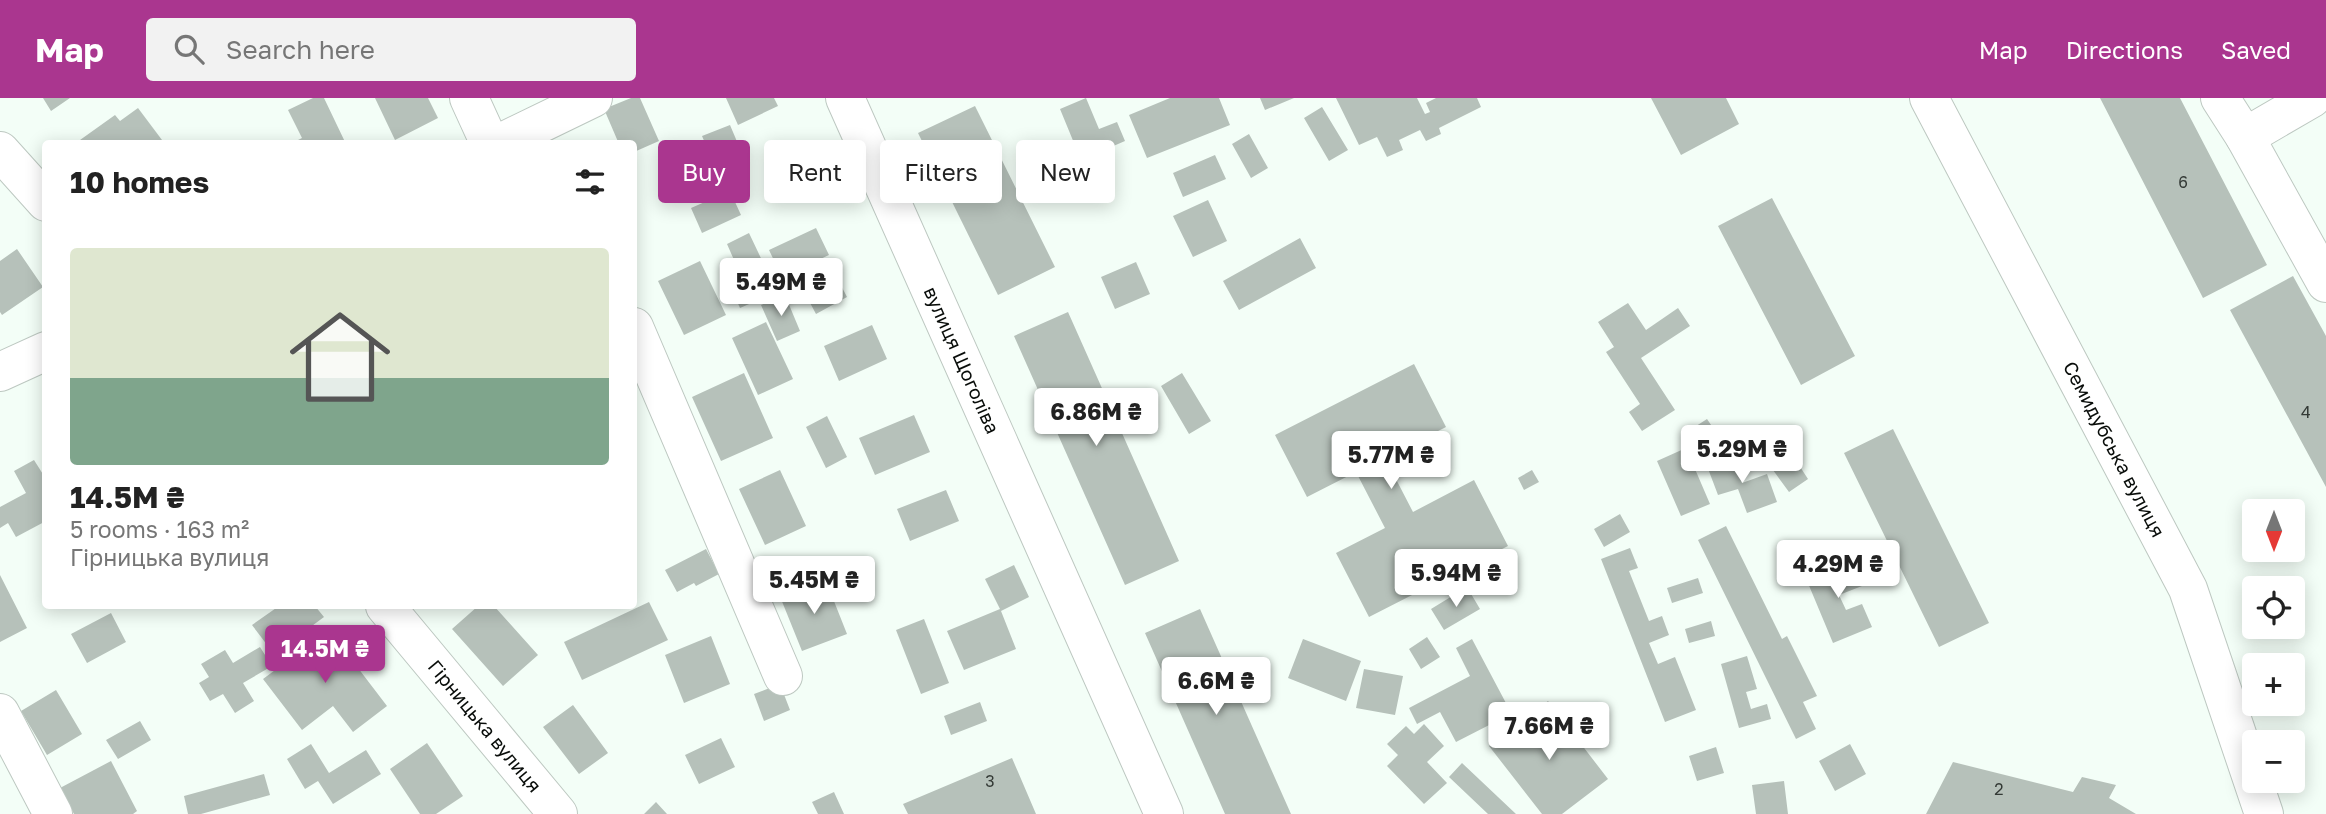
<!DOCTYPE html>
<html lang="en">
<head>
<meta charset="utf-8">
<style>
  body { margin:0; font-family:"Golos Text",sans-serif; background:#f2f2f2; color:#222; height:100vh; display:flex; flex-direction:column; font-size:26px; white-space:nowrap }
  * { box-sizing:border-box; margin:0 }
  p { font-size:23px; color:#767676 }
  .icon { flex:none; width:38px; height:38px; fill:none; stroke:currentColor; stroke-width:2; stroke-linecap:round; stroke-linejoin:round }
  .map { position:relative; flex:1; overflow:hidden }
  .drawer { position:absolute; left:42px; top:42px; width:595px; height:469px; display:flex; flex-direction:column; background:#fff; border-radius:7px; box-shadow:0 4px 18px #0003 }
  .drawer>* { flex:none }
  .hud { position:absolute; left:658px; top:42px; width:665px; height:63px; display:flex; gap:14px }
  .needle { width:46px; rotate:180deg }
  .tools { position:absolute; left:2242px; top:401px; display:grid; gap:14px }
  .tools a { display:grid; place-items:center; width:63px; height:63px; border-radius:7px; background:#fff; box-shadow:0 4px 18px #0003; font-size:35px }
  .price { position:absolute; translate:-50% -60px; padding:0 16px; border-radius:7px; background:#fff; color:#222; font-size:23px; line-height:46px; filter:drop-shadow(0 2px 4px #0008) }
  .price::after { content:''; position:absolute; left:50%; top:42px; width:21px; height:16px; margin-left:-10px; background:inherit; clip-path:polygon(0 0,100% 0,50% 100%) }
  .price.active { background:#aa368f; color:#fff }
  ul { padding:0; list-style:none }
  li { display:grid; align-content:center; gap:14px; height:371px; padding:0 28px }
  li span { display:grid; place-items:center; height:217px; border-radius:7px; color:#555 }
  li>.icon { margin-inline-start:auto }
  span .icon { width:126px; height:126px; fill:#fffc; stroke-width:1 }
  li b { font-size:30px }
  h2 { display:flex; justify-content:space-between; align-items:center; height:84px; padding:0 28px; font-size:30px }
  .pill { padding:0 24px; border-radius:7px; background:#fff; box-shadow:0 4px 18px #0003; font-size:24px; line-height:63px }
  .pill.active { background:#aa368f; color:#fff }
  header { display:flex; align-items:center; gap:42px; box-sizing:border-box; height:98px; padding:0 35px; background:#aa368f; color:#fff }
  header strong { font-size:33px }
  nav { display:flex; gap:38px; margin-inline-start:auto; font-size:24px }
  .search { width:490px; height:63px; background:#f2f2f2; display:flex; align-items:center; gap:18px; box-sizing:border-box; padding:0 24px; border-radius:7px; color:#767676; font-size:26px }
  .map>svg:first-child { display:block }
</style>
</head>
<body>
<header>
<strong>Map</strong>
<div class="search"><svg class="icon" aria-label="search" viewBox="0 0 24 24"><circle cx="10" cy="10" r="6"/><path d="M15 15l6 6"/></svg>Search here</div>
<nav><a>Map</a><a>Directions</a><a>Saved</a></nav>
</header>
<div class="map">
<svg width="2326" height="716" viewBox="0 0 2326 716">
  <rect width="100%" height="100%" fill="#f3fef7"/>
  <path fill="#b6c1ba" d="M43,0H70L51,13Z
    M313,0H324L346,46H290L302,40L288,12Z
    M375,0H428L438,20L395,42Z
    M631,0H640L659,43L634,54V46H619L604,11Z
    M726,0H774L778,8L738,27Z
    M1086,0L1099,31L1117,24L1125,43L1081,62L1060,11Z
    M1170,0H1219L1230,27L1147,60L1129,17Z
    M1260,0H1294L1265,12Z
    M1336,0H1417L1425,16L1430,14L1426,5L1436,0H1477L1481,9L1439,30L1441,36L1426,43L1420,32L1399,42L1403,52L1387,59L1377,39L1359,47Z
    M1651,0H1726L1739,26L1681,57Z
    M2100,0H2180L2267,167L2203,200Z
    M975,8L1055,169L998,197L918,35Z
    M1322,9L1348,52L1329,63L1304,20Z
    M138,10L165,46H83L80,42L115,17L120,23Z
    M730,27L749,72L722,84L702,38Z
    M1249,36L1268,70L1251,80L1232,46Z
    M693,42L716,90L698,99L675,50Z
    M1215,57L1226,81L1183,99L1173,75Z
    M730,93L741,117L702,135L691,110Z
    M1772,100L1855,258L1801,287L1718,128Z
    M1208,102L1227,143L1193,159L1173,118Z
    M816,130L829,157L782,179L769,152Z
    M749,135L777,194L740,210L725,177L738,171L727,146Z
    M1300,140L1316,170L1239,212L1223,183Z
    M17,151L43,189L2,217L0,214V163Z
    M700,163L726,217L684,237L658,183Z
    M1136,164L1150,196L1115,211L1101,179Z
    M833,172L847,199L816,216L801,188Z
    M2293,178L2326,238V389L2230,212Z
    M785,197L800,233L777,243L761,207Z
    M1628,205L1646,232L1678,210L1690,228L1641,260L1675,312L1642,333L1629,314L1640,306L1606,254L1614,249L1598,224Z
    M1068,214L1179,463L1125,487L1014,238Z
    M766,224L793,281L758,297L732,240Z
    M872,227L887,261L839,283L824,248Z
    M1414,266L1446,329L1385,360L1413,414L1474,382L1508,448L1369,519L1336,455L1385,430L1356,374L1307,399L1275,337Z
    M744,275L773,340L721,363L692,299Z
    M1182,275L1211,323L1189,336L1161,288Z
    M914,317L930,354L875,377L859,340Z
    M827,318L847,359L826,370L806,329Z
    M1707,321L1724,346L1706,357L1690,332Z
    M1893,331L1989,525L1939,549L1844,355Z
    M1686,350L1710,406L1681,418L1657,363Z
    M1793,358L1808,381L1789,394L1773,372Z
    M1732,359L1742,385L1767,376L1777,404L1747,415L1738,391L1718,397L1707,368Z
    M34,362L46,381V423L16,439L8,425L0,430V409L26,395L14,373Z
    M780,372L806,428L765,447L739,391Z
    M1532,372L1539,384L1524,392L1518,380Z
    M946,392L959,423L910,443L897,411Z
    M1620,416L1630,434L1604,449L1594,431Z
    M1726,428L1782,541L1787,538L1817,598L1803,604L1816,631L1796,641L1698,442Z
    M1630,450L1638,470L1629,473L1649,523L1662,518L1669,537L1649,545L1658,566L1675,559L1696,612L1665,624L1601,461Z
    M706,451L719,476L696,488L694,485L677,494L665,472Z
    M1850,460L1862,488L1839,497L1846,512L1862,506L1872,529L1833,545L1805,478Z
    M1014,467L1029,499L1001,513L1016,551L964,572L947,533L1000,511L985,481Z
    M0,477L27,530L0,544Z
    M1698,480L1703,495L1672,505L1667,490Z
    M826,483L847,536L802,553L781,501Z
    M1467,489L1480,511L1444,532L1431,511Z
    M649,504L668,542L582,582L564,544Z
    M279,508H315L324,519L274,556L252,527Z
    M478,508H494L538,557L503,588L452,531Z
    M1200,511L1291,716H1225L1145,535Z
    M111,515L126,544L87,565L71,536Z
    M924,521L949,585L921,596L896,532Z
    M1711,523L1715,538L1689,545L1685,531Z
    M329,532L387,608L353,634L333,608L302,632L263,581Z
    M711,538L730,586L684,605L665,557Z
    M1427,539L1440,559L1421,571L1409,551Z
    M1303,541L1361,563L1346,603L1288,580Z
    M1472,541L1507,607L1492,615L1497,623L1456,644L1440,614L1417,626L1409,610L1470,578L1456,550Z
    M260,549L272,568L243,585L254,603L235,615L223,596L210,603L199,585L209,579L201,566L225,552L233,565Z
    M1747,558L1757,591L1746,594L1751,611L1767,606L1771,621L1739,630L1721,566Z
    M1364,571L1403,578L1395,617L1356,610Z
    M780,586L790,612L764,623L754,596Z
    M56,592L82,636L47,657L21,613Z
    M1548,603L1608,681L1562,716H1542L1489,648Z
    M980,604L987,623L951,637L944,618Z
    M573,607L608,655L579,676L543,629Z
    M140,623L151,642L118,661L106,642Z
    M1424,626L1444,648L1427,664L1447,685L1424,706L1387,668L1398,657L1387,646L1406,628L1414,636Z
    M721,640L735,669L699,686L685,657Z
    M427,645L463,698L436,716H420L390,671Z
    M311,646L329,675L366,652L381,676L333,706L318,683L305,691L287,661Z
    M1850,646L1866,676L1835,693L1819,663Z
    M1716,649L1724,675L1697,683L1689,658Z
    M1012,660L1036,716H908L903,706Z
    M111,663L137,713L133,716H74L60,690Z
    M1953,664L2073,694L2082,679L2116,687L2109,700L2136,716H1926Z
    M1462,665L1516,716H1488L1449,679Z
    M264,676L270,697L201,716H188L184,698Z
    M1784,683L1788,716H1756L1752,687Z
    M834,694L844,716H818L812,704Z
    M656,704L667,716H644Z"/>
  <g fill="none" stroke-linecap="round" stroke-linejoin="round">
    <defs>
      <g id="minor">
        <path d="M469,0L490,46"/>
        <path id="s1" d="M845,0L1164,716"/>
        <path id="s2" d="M1929,0L2188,491L2264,716"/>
        <path d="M2220,0L2245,39L2326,185"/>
        <path d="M2245,39L2312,0"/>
        <path d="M498,46L593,0"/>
        <path d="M0,53L46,104"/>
        <path d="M634,229L783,578"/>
        <path d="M0,274L46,253"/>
        <path id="s3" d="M385,508L558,716"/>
        <path d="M0,615L53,716"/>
      </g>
    </defs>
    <use href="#minor" stroke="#bdc8c1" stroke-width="40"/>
    <use href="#minor" stroke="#fff" stroke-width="38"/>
  </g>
  <g text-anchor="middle" stroke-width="6" stroke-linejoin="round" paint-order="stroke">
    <g font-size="16" fill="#343a36">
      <text x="2183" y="90">6</text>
      <text x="2306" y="320">4</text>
      <text x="990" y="689">3</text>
      <text x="1999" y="697">2</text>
    </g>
    <g font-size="19" fill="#090d0a" stroke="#fff">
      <text dy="7" stroke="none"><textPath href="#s1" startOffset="287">вулиця Щоголіва</textPath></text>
      <text dy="7" stroke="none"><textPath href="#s2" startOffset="397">Семидубська вулиця</textPath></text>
      <text dy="7" stroke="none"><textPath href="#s3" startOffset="156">Гірницька вулиця</textPath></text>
    </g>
  </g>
</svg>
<div class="tools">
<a><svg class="needle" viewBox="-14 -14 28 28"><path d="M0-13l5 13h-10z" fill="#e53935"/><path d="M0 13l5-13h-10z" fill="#767676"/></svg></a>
<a><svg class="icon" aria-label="locate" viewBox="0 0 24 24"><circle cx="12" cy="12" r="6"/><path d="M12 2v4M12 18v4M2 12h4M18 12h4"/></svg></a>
<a>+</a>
<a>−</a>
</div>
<b class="price" style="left:781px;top:220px">5.49M ₴</b>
<b class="price" style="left:1096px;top:350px">6.86M ₴</b>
<b class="price" style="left:1742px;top:387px">5.29M ₴</b>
<b class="price" style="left:1391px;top:393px">5.77M ₴</b>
<b class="price" style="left:1838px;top:502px">4.29M ₴</b>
<b class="price" style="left:1456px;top:511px">5.94M ₴</b>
<b class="price" style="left:814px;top:518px">5.45M ₴</b>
<b class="price active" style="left:325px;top:587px">14.5M ₴</b>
<b class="price" style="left:1216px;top:619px">6.6M ₴</b>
<b class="price" style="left:1549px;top:664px">7.66M ₴</b>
<div class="hud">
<a class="pill active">Buy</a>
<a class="pill">Rent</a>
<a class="pill">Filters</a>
<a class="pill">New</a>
</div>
<section class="drawer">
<h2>10 homes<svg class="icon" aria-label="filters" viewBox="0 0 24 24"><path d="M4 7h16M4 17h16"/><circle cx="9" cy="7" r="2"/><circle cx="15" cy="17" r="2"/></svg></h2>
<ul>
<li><span style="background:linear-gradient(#dfe7d0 60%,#7fa58c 0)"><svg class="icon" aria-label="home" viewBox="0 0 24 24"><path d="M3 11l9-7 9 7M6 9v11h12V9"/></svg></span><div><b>14.5M ₴</b><p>5 rooms · 163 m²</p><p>Гірницька вулиця</p></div></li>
</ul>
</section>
</div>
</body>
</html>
